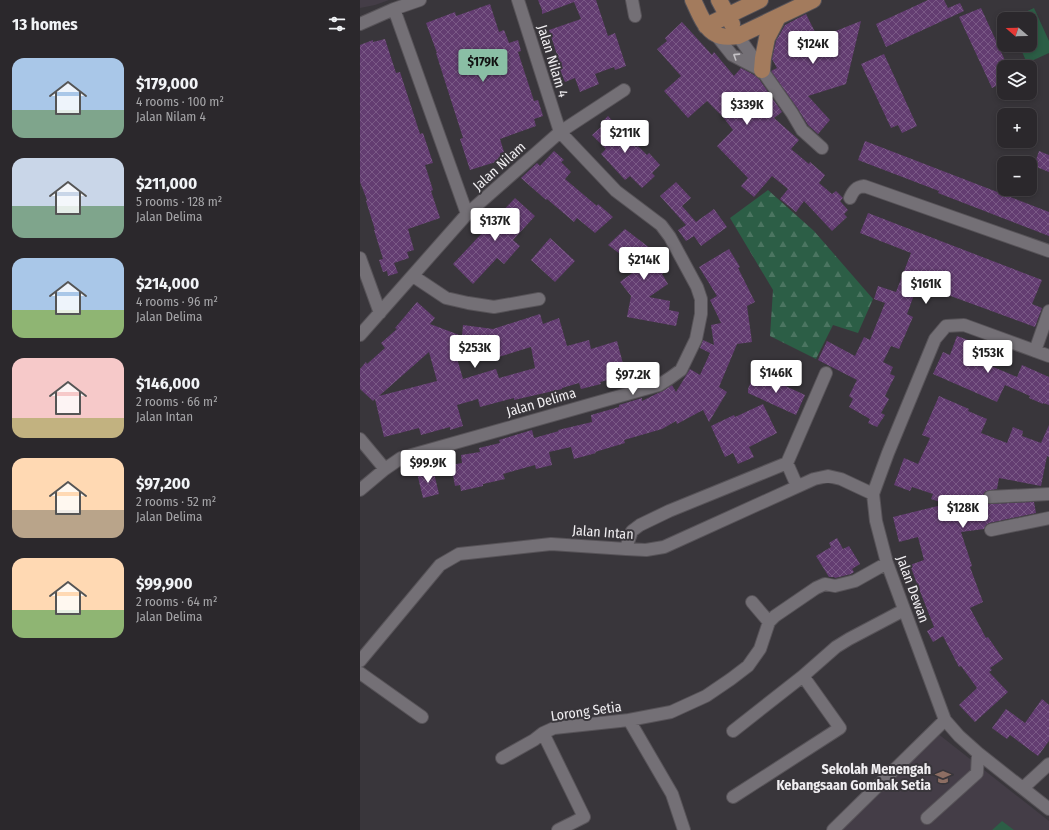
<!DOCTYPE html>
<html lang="en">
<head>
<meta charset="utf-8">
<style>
  body { margin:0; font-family:"Fira Sans Condensed",sans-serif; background:#373438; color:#f1f3f6; height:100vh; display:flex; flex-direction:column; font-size:15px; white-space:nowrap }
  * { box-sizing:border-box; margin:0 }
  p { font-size:13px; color:#a6a6a9 }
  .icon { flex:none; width:22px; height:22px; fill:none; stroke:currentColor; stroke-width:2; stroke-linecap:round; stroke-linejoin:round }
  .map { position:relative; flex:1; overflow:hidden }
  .panel { display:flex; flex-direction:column; background:#2b282c; width:360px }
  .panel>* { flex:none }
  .needle { width:26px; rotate:289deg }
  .controls { position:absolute; left:637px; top:12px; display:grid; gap:8px }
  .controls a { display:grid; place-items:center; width:40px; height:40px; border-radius:8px; background:#2b282c; box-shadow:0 2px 6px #0003,0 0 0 1px #474448; font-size:20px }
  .price { position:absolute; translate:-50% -34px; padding:0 9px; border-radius:4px; background:#fff; color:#222; font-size:13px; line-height:26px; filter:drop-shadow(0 1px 2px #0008) }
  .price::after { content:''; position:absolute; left:50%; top:24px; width:12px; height:9px; margin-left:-6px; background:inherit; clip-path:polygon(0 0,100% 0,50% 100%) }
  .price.on { background:#8abfa5; color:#111 }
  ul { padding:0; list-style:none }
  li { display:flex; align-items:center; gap:12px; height:100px; padding:0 12px }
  li span { display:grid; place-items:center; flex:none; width:112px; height:80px; border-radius:12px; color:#555 }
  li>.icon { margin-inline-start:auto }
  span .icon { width:48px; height:48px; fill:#fffc; stroke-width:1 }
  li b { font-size:17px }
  h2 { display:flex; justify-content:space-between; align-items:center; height:48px; padding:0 12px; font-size:17px }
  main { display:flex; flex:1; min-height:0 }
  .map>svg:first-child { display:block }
</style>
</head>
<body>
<main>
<section class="panel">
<h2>13 homes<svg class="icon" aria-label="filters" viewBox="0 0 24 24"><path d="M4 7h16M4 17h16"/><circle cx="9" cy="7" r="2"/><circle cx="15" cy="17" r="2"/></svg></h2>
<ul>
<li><span style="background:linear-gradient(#a9c7e8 65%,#7fa58c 0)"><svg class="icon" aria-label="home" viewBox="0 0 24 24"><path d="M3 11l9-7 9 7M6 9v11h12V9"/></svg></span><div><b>$179,000</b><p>4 rooms · 100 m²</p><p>Jalan Nilam 4</p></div></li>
<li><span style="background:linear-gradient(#c9d6e8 60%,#7fa58c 0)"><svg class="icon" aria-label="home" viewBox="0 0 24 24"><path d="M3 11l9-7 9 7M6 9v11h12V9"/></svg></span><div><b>$211,000</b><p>5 rooms · 128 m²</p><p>Jalan Delima</p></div></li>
<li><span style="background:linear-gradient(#a9c7e8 65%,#8fb573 0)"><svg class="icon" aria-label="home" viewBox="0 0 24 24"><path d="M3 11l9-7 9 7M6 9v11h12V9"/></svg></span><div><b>$214,000</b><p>4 rooms · 96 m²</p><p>Jalan Delima</p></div></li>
<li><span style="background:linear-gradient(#f6c9c9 75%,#c2b280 0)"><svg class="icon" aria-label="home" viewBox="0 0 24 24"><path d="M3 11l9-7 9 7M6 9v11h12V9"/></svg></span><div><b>$146,000</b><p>2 rooms · 66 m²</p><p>Jalan Intan</p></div></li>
<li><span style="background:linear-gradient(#ffd9b3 65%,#b9a48a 0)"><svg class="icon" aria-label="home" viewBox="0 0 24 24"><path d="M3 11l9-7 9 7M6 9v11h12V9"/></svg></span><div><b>$97,200</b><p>2 rooms · 52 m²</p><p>Jalan Delima</p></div></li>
<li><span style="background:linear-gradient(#ffd9b3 65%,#8fb573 0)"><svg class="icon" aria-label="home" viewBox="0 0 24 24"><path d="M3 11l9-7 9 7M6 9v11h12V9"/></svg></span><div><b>$99,900</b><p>2 rooms · 64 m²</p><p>Jalan Delima</p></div></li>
</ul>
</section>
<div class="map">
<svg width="689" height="830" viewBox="0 0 689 830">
  <defs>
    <pattern id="forest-firs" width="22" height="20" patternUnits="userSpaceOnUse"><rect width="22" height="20" fill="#2c5e46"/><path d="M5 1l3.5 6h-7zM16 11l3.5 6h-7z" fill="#4b7561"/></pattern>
    <pattern id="building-cross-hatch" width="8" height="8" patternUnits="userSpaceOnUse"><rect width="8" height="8" fill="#633d71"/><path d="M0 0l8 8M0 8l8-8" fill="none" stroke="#7a5986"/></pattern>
  </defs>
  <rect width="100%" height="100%" fill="#39363b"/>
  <path fill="#443d47" d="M0,0H29L15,5L0,8Z
    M577,733L689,821V830H479Z"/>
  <path fill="url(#forest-firs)" d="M408,190L454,231L513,299L498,333L473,325L456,359L410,336L413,290L370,218Z"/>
  <path fill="#2c5e46" d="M674,8L689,41V53L667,63L659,45H670V19H650Z
    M642,821L654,830H632Z"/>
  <path fill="url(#building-cross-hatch)" fill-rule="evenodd" d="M178,0H236L248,36L255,33L266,66L255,70L254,67L235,74L239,84L220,92L215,78L205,82L198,65L200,64L189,30L221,19L214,2L182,14V10Z
    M568,0H584L588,8L600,3L604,11L526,47L516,24Z
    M130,4L139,32L144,30L149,43L158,40L161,51L158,52L174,101L178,100L183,116L174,119L176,126L140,139L144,152L140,153L142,160L110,170L100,139L103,138L76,53H77L66,23L95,12L96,16Z
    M621,8L648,67H644V82L632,88L599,17Z
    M446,14L458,38L501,21L486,84L448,96L470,120L458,134L448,125L438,109L411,71L417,68L412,59L416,41L425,25Z
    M322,22L352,55L354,52L374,76L381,68L394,75L399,79L422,112L414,118L439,140L431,149L449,164L450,162L465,175L459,183L472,194L476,191L483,198L480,201L488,210L484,214L487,217L472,231L444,201L436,212L420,199L428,189L412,176L394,197L381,186L388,178L357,146L373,130L363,117L347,101L328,118L304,91L321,76L297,49L307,41L305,38Z
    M25,39L36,73L40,72L60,134L63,133L73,163L65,165L73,190L71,191L80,218L48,229L54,250L47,252L49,258L34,263L38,273L28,276L27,271L23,272L19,260L23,259L14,230H15L6,201L7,200L0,182V45L13,40V42Z
    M524,54L557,126L542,133L538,125L531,128L501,64Z
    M248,116L276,147L278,146L287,155L289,153L300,165L292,173L295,176L282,188L270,176L265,180L241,154L246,149L232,135L242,126L240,124Z
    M505,141L689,212V236L578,193L579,191L498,160Z
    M194,151L204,160L201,162L211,172L205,179L237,206L238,204L253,217L235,233L217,218L214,222L187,199L186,200L161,178L177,163L180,166Z
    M679,151L689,155V172L674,166Z
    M316,182L331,198L322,206L336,222L354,209L367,227L341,246L334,236L326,241L318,230L326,225L300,196Z
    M155,198L175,216L153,240L160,246L144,264L137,258L113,284L93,264Z
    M508,213L682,280L672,304L682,308L675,327L558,284L547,314L553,317L539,349L531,346L523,362L533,367L530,374L535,376L525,396L529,399L521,413L525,415L517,427L508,423L510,419L489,407L493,399L489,396L497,380L458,360L467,341L495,356L504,337L510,340L525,303L514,299L518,286L536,292L551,253L500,233Z
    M265,229L295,252L308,270L302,274L308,284L289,297L310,301L309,310L319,312L316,326L267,317L271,296L260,282L279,268L248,245Z
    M190,238L215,261L195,282L171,260Z
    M369,249L380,267L378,268L395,302L387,306L392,342L377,344L359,387L367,392L349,422L343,410L317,424L316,421L302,429L264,440L265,443L235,452L236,453L214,459L211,447L189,452L192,465L176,469L175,465L143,474L145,479L123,484V486L101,491L100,485L95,486L91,465L102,463L101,455L120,452L119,448L140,443L139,440L172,430L174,438L199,431L198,430L232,422L231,415L259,407V405L282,398V401L296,394L303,391L312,385L316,392L330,369L340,375L350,353L340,348L343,340L354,345L351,325L361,323L350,300L357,296L339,267Z
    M57,302L75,318L70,324L102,336L103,325L133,329L180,314L183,324L199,318L207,346L229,340L231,349L257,341L266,375L240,382L241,384L221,389L219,383L202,388V389L154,400V398L120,407L118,399L97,405L103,426L90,430V427L61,435L59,428L24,437L15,399L13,401L0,389V369L6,362L7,364L25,348L21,343L37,329L35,328ZM171,347L175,368L139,378L136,369L103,379L96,355L132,359ZM69,352L77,381L19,396Z
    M597,336L630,348L624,363L657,377L662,365L689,377V405L683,403V404L669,398L670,396L645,385L637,402L573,374L583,352L590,355Z
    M395,372L445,395L436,415L388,393V389Z
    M579,396L609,409L608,411L627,419L621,433L647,443L653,427L663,431L662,436L681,443L689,425V457L687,456L681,486L639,478L637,489L626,491L624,493L623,497L624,501L627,504H630L674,502L676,513L629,523L626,525L624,529L601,532L612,566L610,567L623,602L610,608L626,638L628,637L643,659L630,668L632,670L629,672L648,692L615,722L599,705L617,688L601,666L599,667L583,636L573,642L567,631L574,627L556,581L550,565L564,560L558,537L539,542L533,517L586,504L571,499L573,494L552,487L550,491L534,485L544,458L558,464L570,438L562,435Z
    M403,404L417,433L389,447L394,457L378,464L373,453L365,457L351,426L374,415L375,417Z
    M73,469L79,494L63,498L57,473Z
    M477,538L483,549L489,546L500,564L492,569L494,572L491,574L475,578L474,577H469L456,556L471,547L469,543Z
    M682,699L689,705V741L678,756L650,735L647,739L632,728L646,709L665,723Z"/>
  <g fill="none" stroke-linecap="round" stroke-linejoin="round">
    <defs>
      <path id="minor" d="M272,0L275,16
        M34,9L107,214
        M0,24L34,9L60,0
        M356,35L372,55L399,69
        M378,36L432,113L442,130L462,148
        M490,198C493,191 496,187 504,186L689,251
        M0,258L20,313
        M53,276L86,298L108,303L134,307L179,299
        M0,335L107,214L200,132L264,90
        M675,351L689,311
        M689,356L604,325L586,326L575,339L528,453L513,494L516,521L527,563L585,720L599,736L618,753L689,809
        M0,439L25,469
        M427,463L437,486
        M0,490L25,469L41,458L299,385L310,378L321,370L336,339L341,314V299L337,287L310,237L301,225L256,191L200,132L158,0
        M630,497L689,494
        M631,530L689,518
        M266,549L268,542L272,531L280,525L309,511L427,463L466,373
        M392,602L409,622L415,616L456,588L465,584L475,586L495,581L527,563
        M0,661L80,565L99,554L191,544L266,549L286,550L304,547L454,479L468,476L481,479L513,494
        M0,673L62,717
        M269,720L311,712L346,696L371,679L388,666L400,649L409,622
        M373,731L443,676
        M183,733L224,817L198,830
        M142,758L174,740L183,733L194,728L269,720L312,794L324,830
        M663,788L689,764
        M373,797L480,728L443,676L476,647L489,639L544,610
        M567,818L617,773L618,753
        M473,830L585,720"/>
      <path id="major" d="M333,0C339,12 344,28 356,34C362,38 371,37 378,36L453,0
        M359,0L372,24
        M346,26L400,0
        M402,70L403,58L407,38L418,17"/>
    </defs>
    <use href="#minor" stroke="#575358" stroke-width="14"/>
    <use href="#major" stroke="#575358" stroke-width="18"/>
    <use href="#minor" stroke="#747076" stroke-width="12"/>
    <use href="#major" stroke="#a37b5d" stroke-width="16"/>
  </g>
  <defs><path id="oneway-chevron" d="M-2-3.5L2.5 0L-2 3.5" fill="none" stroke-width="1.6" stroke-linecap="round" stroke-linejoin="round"/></defs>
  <use stroke="#c5c2c6" href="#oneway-chevron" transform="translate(376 56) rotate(-147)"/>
  <defs>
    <symbol id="school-bare" viewBox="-9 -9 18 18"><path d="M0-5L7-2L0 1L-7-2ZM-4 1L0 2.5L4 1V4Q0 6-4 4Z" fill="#8d6e63" stroke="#39363b" stroke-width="2.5" paint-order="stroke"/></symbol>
  </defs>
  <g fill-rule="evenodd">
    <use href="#school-bare" x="572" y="766" width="22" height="22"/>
  </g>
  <g text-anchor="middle" stroke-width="4" stroke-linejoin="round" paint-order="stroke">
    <g font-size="14" fill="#f0eef1" stroke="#39363b">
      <text transform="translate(193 61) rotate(73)" y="5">Jalan Nilam 4</text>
      <text transform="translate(139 166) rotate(-42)" y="5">Jalan Nilam</text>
      <text transform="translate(181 402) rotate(-16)" y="5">Jalan Delima</text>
      <text transform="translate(243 532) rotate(4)" y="5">Jalan Intan</text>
      <text transform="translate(553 589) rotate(70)" y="5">Jalan Dewan</text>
      <text transform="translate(226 711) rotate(-8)" y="5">Lorong Setia</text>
    </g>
    <g font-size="14" font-weight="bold" fill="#f0eef1" stroke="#39363b" text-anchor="end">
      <text x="571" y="774">Sekolah Menengah<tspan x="571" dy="16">Kebangsaan Gombak Setia</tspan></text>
    </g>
  </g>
</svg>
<div class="controls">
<a><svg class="needle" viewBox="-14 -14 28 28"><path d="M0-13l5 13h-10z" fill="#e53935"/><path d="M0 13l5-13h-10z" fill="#a6a6a9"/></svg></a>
<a><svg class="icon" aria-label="layers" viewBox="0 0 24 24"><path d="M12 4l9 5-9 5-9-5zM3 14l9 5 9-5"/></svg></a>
<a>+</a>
<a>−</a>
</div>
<b class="price" style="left:453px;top:65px">$124K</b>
<b class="price on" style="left:123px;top:83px">$179K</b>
<b class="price" style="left:387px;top:126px">$339K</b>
<b class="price" style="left:265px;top:154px">$211K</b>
<b class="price" style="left:135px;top:242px">$137K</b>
<b class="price" style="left:284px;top:281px">$214K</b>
<b class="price" style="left:566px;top:305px">$161K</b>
<b class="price" style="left:115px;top:369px">$253K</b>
<b class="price" style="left:628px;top:374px">$153K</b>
<b class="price" style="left:416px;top:394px">$146K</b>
<b class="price" style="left:273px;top:396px">$97.2K</b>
<b class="price" style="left:68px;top:484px">$99.9K</b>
<b class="price" style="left:603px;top:529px">$128K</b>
</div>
</main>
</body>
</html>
